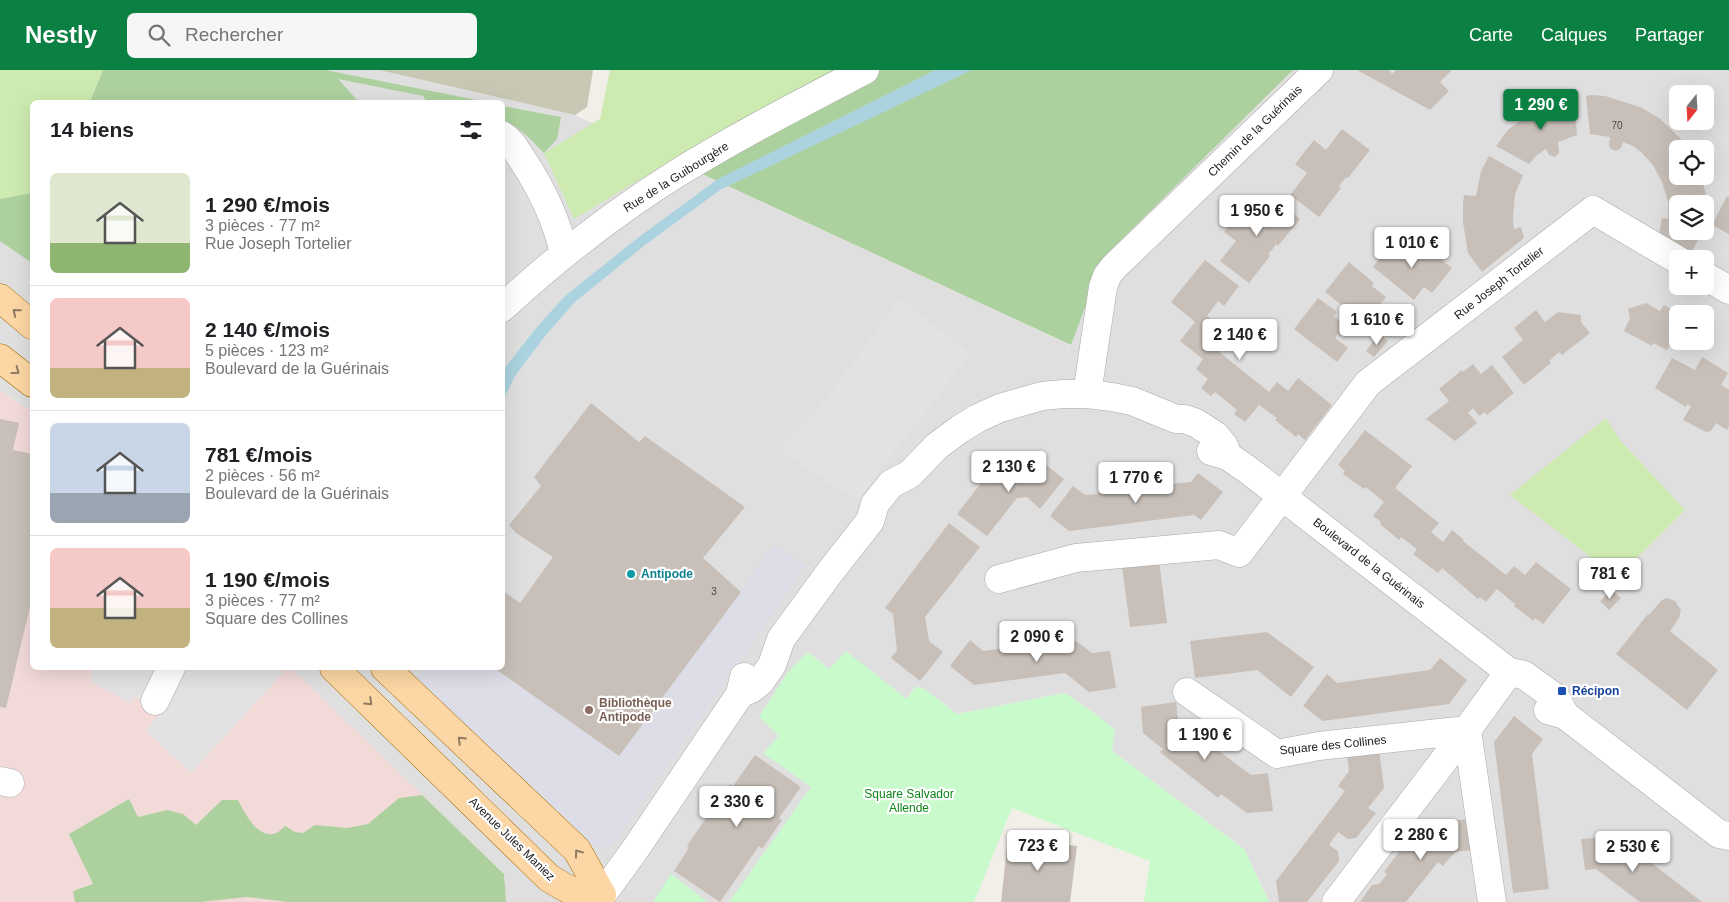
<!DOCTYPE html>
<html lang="fr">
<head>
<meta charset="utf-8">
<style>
  body { margin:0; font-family:Helvetica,sans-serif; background:#f6f6f6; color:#202124; height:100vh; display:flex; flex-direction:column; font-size:19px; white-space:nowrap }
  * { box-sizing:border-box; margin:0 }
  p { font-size:16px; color:#757577 }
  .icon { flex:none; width:28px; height:28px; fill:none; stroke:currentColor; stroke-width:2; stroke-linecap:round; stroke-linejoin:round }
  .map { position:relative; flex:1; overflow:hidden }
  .details { position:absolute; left:30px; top:30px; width:475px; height:570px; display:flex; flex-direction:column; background:#fff; border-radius:8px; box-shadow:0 5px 20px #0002 }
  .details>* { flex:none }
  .needle { width:32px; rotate:198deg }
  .tools { position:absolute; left:1669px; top:15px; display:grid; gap:10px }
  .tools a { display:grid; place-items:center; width:45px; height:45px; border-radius:8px; background:#fff; box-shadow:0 5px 20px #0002; font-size:25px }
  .price { position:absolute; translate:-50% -42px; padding:0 11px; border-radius:5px; background:#fff; color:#222; font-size:16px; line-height:32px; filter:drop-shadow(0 1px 2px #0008) }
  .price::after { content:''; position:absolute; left:50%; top:30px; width:15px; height:11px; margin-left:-8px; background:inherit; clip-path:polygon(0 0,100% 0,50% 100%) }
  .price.active { background:#0b8043; color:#fff }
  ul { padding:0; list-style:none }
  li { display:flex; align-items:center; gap:15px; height:125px; padding:0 20px }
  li+li { border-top:1px solid #e0e0e0 }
  li span { display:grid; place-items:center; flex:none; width:140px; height:100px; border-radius:8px; color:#555 }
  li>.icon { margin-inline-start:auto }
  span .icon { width:60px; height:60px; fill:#fffc; stroke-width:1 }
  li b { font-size:21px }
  h2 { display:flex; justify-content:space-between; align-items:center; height:60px; padding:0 20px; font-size:21px }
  header { display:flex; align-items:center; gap:30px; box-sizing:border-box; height:70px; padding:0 25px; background:#0b8043; color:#fff }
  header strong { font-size:24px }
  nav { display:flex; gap:28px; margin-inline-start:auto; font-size:18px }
  .search { width:350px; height:45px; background:#f6f6f6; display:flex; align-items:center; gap:12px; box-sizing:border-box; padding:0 18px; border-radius:8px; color:#757577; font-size:19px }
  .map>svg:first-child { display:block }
</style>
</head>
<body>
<header>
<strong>Nestly</strong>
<div class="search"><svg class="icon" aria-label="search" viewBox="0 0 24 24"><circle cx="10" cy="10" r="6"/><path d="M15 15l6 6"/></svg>Rechercher</div>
<nav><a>Carte</a><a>Calques</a><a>Partager</a></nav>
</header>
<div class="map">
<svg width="1729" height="832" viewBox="0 0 1729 832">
  <rect width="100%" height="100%" fill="#f2efe9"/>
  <path fill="#e0dfdf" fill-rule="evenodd" d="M0,0H379L575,45L1070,275L1066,287L1104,187L1293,0H1729V832H1269L1244,779L1112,681L1065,623L957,644L923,618L908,629L829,599L809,582L859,708L765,832H506L504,804L291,598H502V32H32V342L0,320ZM1678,24H1705V51H1678ZM1678,79H1705V106H1678ZM1678,134H1705V161H1678ZM1678,189H1705V216H1678ZM1678,244H1705V271H1678Z"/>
  <path fill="#f2dad9" d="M0,320L32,342V598H291L504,804L506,832H0Z"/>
  <path fill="#c7c7b4" d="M379,0H593L587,37L575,45Z"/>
  <path fill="#cdebb0" d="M0,0H103L90,32H32V123L0,129Z
    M610,0H832L737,51L574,149L544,83L600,49Z
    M1606,348L1619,369L1685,440L1617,507L1510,425Z"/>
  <path fill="#add19e" d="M103,0H325L487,32H427L423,26L338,9L359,32H90Z
    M832,0H1293L1104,187L1071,275L672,90L737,51Z
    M502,36L561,47L557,69L544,83C534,73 516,52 503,52Z
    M32,123V193L0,171V129Z
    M422,725L504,804L506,832H288L247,827L200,832H75L73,821L93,814L69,764L129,729L138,747L167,740L183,744L196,755L222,730H238C246,746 264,780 285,756L295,762L303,763L315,755L347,758L368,754L399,728Z"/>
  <path fill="#c8facc" d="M846,581L907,629L915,617L923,618L957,644L1065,623L1097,645L1115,660L1112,681L1244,779L1269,832H1144L1150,791L1012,738L974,832H729L811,717L763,683L779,666L759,647L788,602L808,582L829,599Z
    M671,804L708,832H653Z"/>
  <path fill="#e2e2e2" d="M900,229L970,284L857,431L780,380L822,334Z
    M92,598H277L283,603L191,703L146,661L159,644L135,626L131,633L91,612Z"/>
  <path fill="#dddde8" d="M774,474L805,496L611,777L599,780L416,609L426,598H494L619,686L741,522Z"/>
  <path fill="#aad3df" d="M935,0H972L720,120L645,175L575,232L545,266L515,306L503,330V300L537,257L565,226L639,167L718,109Z"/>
  <path fill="#c7bfb8" d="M1357,0H1389L1392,4L1396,0H1452L1440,12L1449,21L1430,40Z
    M1590,25L1605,26L1640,37L1659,48L1681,69L1688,79H1678V106H1701L1706,125L1707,137V147H1705V134H1678V161H1703L1691,183L1659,164L1662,148L1668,149V132L1662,112L1653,95L1641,82L1633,76L1623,72L1621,78L1616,81L1611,79L1609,76L1610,67L1590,64L1586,26Z
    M1574,27L1577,65L1558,72L1559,83L1555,87L1549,85L1546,79L1537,85L1529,94L1496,76L1508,60L1527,45L1545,35Z
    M1342,59L1370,80L1348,108L1346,107L1339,116L1341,118L1319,147L1290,125L1307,103L1295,94L1314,70L1326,80Z
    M1489,86L1523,105L1515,124L1513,148L1514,159L1521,157L1524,168L1482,202L1468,183L1463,152V134L1464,125L1476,126L1481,101Z
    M1271,126L1300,149L1278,176L1276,174L1272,180L1268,184L1270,186L1249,213L1220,191L1236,171L1224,162L1243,138L1254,147Z
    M1727,126L1729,127V164L1712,155Z
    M1396,167L1413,181L1410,184L1417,189L1426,178L1452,198L1432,223L1424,217L1414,230L1373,197Z
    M1205,190L1239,216L1224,236L1218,231L1207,246L1226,261L1213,277L1269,322L1277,312L1288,321L1298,308L1332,335L1305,370L1298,364L1296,367L1275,350L1277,348L1259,335L1245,352L1234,344L1237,340L1219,325L1215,322L1211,326L1201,318L1208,309L1196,299L1203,289L1180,271L1195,252L1171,232Z
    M1349,192L1374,213L1372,216L1386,227L1378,237L1375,235L1372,238L1385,248L1375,261L1325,222Z
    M1318,228L1337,242L1334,246L1348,257L1340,267L1338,264L1335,268L1348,278L1337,292L1294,259Z
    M1646,233L1660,241L1664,235L1681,244H1678V261L1667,280L1653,273L1652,276L1624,261L1630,248L1628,239Z
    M1536,240L1545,252L1558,242L1581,245V252L1590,263L1562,285L1559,282L1549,291L1551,293L1524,315L1502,287L1523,270L1514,258Z
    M1379,264L1388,271L1374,287L1366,281Z
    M1702,287L1728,303L1721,315L1729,320V355L1727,360L1716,353L1711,361L1706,362L1683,350L1691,336L1687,334L1686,337L1655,318L1672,288L1695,300Z
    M1473,294L1481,304L1492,295L1514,323L1487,345L1485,342L1479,346L1473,338L1468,343L1477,353L1455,371L1426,349L1449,331L1439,319L1462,300L1463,302Z
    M591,333L639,372L645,366L745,437L703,488L741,522L619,686L494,598H502V520L520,533L553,487L516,463L509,455L541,416L534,407Z
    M0,349L19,353L13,380L32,384V528L6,638L0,637Z
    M1365,360L1412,396L1395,418L1439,453L1431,462L1443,472L1452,460L1464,470L1463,471L1506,505L1514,496L1525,505L1536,492L1571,519L1543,554L1535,548L1533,551L1530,548L1514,536L1515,534L1497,519L1486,532L1480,527L1478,529L1442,498L1438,503L1413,484L1417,479L1401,467L1399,470L1380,454L1381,452L1373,446L1384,432L1366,417L1364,419L1343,404L1345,401L1338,395Z
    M1035,386L1064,409L1040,439L1027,427L1017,428L987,466L957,444L999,390L1012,401L1023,400Z
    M1198,403L1223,422L1201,450L1194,445L1069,461L1050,446L1073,416L1085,425L1099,424L1098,419L1169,410V414L1191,412Z
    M949,453L980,477L925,547L929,571L943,582L920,611L891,588L897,580L893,544L885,538Z
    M1159,491L1167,553L1130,557L1122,496Z
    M1612,520L1621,528L1609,540L1600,531Z
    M1666,528L1675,531L1681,540L1679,548L1670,561L1718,600L1687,640L1616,584L1648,544L1649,545L1661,531Z
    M1267,562L1314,597L1291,627L1257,600L1195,608L1190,571Z
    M1068,565L1092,583L1110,581L1116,618L1089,622L1065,603L974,615L950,596L970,570L983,581L1013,577L1012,572Z
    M1440,588L1467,610L1449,634L1323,651L1303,636L1327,604L1337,613L1430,600Z
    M1176,632L1178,650L1196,664L1251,705L1268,703L1273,741L1247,743L1221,724L1218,728L1160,682L1163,679L1143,663L1141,637Z
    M1514,646L1543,669L1532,684L1549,819L1513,823L1494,672Z
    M1379,679L1384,718L1368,738L1376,743L1356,768L1348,769L1338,762L1329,775L1338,781L1339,791L1307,832H1279L1276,811L1345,721L1338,716L1349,701L1347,684Z
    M755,685L801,717L779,748L782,750L762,779L759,776L720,832L674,801L689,778L687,776L695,764L730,714L733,716Z
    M1469,749L1473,780L1455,782L1443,796L1438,792L1406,832H1360L1372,815L1379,814L1387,804L1384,802L1409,768L1416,773L1431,753Z
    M1604,767L1606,775L1618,773L1637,788L1640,784L1702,832H1640L1596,799L1585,800L1581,769Z
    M1008,768L1077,776L1070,832H1001Z"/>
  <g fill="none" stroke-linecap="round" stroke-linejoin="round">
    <defs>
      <path id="minor" d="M502,65C513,72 515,79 522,89C541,118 557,150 564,184
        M1705,206L1729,220
        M502,238C556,188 614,143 676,104C737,66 802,33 865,0
        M1087,324L1103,217L1107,206L1114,197L1319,0
        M1211,381L1228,386L1248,400L1509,602L1524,605L1556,628L1565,645
        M999,509L1076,488L1219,475L1239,483L1368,313L1593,140L1678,190
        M1187,622L1277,684L1319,676L1467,660
        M740,624L751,619L760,612L772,595L781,569L830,502L870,451L875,434L891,414L910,404L937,376L960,359L978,348L1000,338L1042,326L1063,324H1087L1112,327L1132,331L1176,349H1185L1196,353L1216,366L1224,376L1228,386
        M155,631L171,598
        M1548,640L1565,645L1719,764L1729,766
        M1467,660L1492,832
        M0,711L10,713
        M602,825L634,781L740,624L744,607
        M1336,832L1467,660L1509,602"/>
      <path id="major" d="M0,228L32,255
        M0,288L32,313
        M334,598L549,808C570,821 577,825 602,825
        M385,598L577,780L602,825"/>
    </defs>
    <use href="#minor" stroke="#a9a9a9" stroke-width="29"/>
    <use href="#major" stroke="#a06b00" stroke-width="29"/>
    <use href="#minor" stroke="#fff" stroke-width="28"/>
    <use href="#major" stroke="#fcd6a4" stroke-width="28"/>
  </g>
  <defs><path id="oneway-chevron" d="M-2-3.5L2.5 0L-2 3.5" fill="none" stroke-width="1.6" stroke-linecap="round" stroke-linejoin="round" transform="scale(1.25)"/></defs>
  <g stroke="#8f7c63">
    <use href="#oneway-chevron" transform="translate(16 242) rotate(-140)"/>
    <use href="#oneway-chevron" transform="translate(16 301) rotate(37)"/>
    <use href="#oneway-chevron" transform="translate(369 632) rotate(44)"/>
    <use href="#oneway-chevron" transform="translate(461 670) rotate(-136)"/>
    <use href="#oneway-chevron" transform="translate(578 783) rotate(-126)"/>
  </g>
  <circle fill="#0f9aa8" stroke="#fff" stroke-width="2" cx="631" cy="504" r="5"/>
  <rect fill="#1a4fb4" stroke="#fff" stroke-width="2" x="1557" y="616" width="10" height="10" rx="2.5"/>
  <circle fill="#8d6e63" stroke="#fff" stroke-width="2" cx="589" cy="640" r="5"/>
  <g text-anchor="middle" stroke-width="4.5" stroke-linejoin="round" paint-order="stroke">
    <g font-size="10" fill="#4b4948">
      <text x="1617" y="59">70</text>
      <text x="714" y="525">3</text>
    </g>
    <g font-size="12" fill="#222" stroke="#fff">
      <text transform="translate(1255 61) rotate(-44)" y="4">Chemin de la Guérinais</text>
      <text transform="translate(676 107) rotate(-32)" y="4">Rue de la Guibourgère</text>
      <text transform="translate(1499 213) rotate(-38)" y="4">Rue Joseph Tortelier</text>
      <text transform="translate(1369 493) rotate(38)" y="4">Boulevard de la Guérinais</text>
      <text transform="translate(1333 675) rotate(-6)" y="4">Square des Collines</text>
      <text transform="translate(512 769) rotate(44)" y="4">Avenue Jules Maniez</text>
    </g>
    <g font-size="12" font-weight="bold" fill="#0d838f" stroke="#fff" text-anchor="start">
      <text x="641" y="508">Antipode</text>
    </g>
    <g font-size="12" font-weight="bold" fill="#164399" stroke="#fff" text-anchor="start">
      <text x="1572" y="625">Récipon</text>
    </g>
    <g font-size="12" font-weight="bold" fill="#785e54" stroke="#fff" text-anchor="start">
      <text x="599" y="637">Bibliothèque<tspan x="599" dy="14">Antipode</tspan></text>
    </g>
    <g font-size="12" fill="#0c8416" stroke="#fff">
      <text x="909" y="728">Square Salvador<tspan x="909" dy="14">Allende</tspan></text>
    </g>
  </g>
</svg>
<div class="tools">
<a><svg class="needle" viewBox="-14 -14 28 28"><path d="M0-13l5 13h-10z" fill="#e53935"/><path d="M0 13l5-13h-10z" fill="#757577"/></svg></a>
<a><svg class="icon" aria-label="locate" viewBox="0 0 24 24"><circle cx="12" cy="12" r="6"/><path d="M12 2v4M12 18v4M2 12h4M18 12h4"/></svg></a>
<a><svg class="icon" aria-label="layers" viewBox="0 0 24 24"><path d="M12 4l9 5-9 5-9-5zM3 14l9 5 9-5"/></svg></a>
<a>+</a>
<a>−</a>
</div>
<b class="price active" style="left:1541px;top:61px">1 290 €</b>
<b class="price" style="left:1257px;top:167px">1 950 €</b>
<b class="price" style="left:1412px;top:199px">1 010 €</b>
<b class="price" style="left:1377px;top:276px">1 610 €</b>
<b class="price" style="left:1240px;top:291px">2 140 €</b>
<b class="price" style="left:1009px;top:423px">2 130 €</b>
<b class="price" style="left:1136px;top:434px">1 770 €</b>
<b class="price" style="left:1610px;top:530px">781 €</b>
<b class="price" style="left:1037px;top:593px">2 090 €</b>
<b class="price" style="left:1205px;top:691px">1 190 €</b>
<b class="price" style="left:737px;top:758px">2 330 €</b>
<b class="price" style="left:1421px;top:791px">2 280 €</b>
<b class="price" style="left:1038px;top:802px">723 €</b>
<b class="price" style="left:1633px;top:803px">2 530 €</b>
<section class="details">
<h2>14 biens<svg class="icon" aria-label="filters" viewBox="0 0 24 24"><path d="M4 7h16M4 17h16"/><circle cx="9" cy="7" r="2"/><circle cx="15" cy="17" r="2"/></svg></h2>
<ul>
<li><span style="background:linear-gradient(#dfe7d0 70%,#8fb573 0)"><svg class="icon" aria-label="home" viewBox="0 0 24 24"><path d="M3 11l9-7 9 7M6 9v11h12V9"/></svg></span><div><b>1 290 €/mois</b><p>3 pièces · 77 m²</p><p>Rue Joseph Tortelier</p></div></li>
<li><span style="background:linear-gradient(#f6c9c9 70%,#c2b280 0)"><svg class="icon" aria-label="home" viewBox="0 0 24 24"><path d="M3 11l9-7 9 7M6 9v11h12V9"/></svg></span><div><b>2 140 €/mois</b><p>5 pièces · 123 m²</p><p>Boulevard de la Guérinais</p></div></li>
<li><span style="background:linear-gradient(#c9d6e8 70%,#9aa5b1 0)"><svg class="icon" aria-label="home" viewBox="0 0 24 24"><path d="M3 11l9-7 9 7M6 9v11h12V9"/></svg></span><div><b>781 €/mois</b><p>2 pièces · 56 m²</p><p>Boulevard de la Guérinais</p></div></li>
<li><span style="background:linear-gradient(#f6c9c9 60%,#c2b280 0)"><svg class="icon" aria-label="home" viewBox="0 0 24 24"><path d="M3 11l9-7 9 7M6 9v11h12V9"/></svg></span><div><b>1 190 €/mois</b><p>3 pièces · 77 m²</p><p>Square des Collines</p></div></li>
</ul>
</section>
</div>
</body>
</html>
